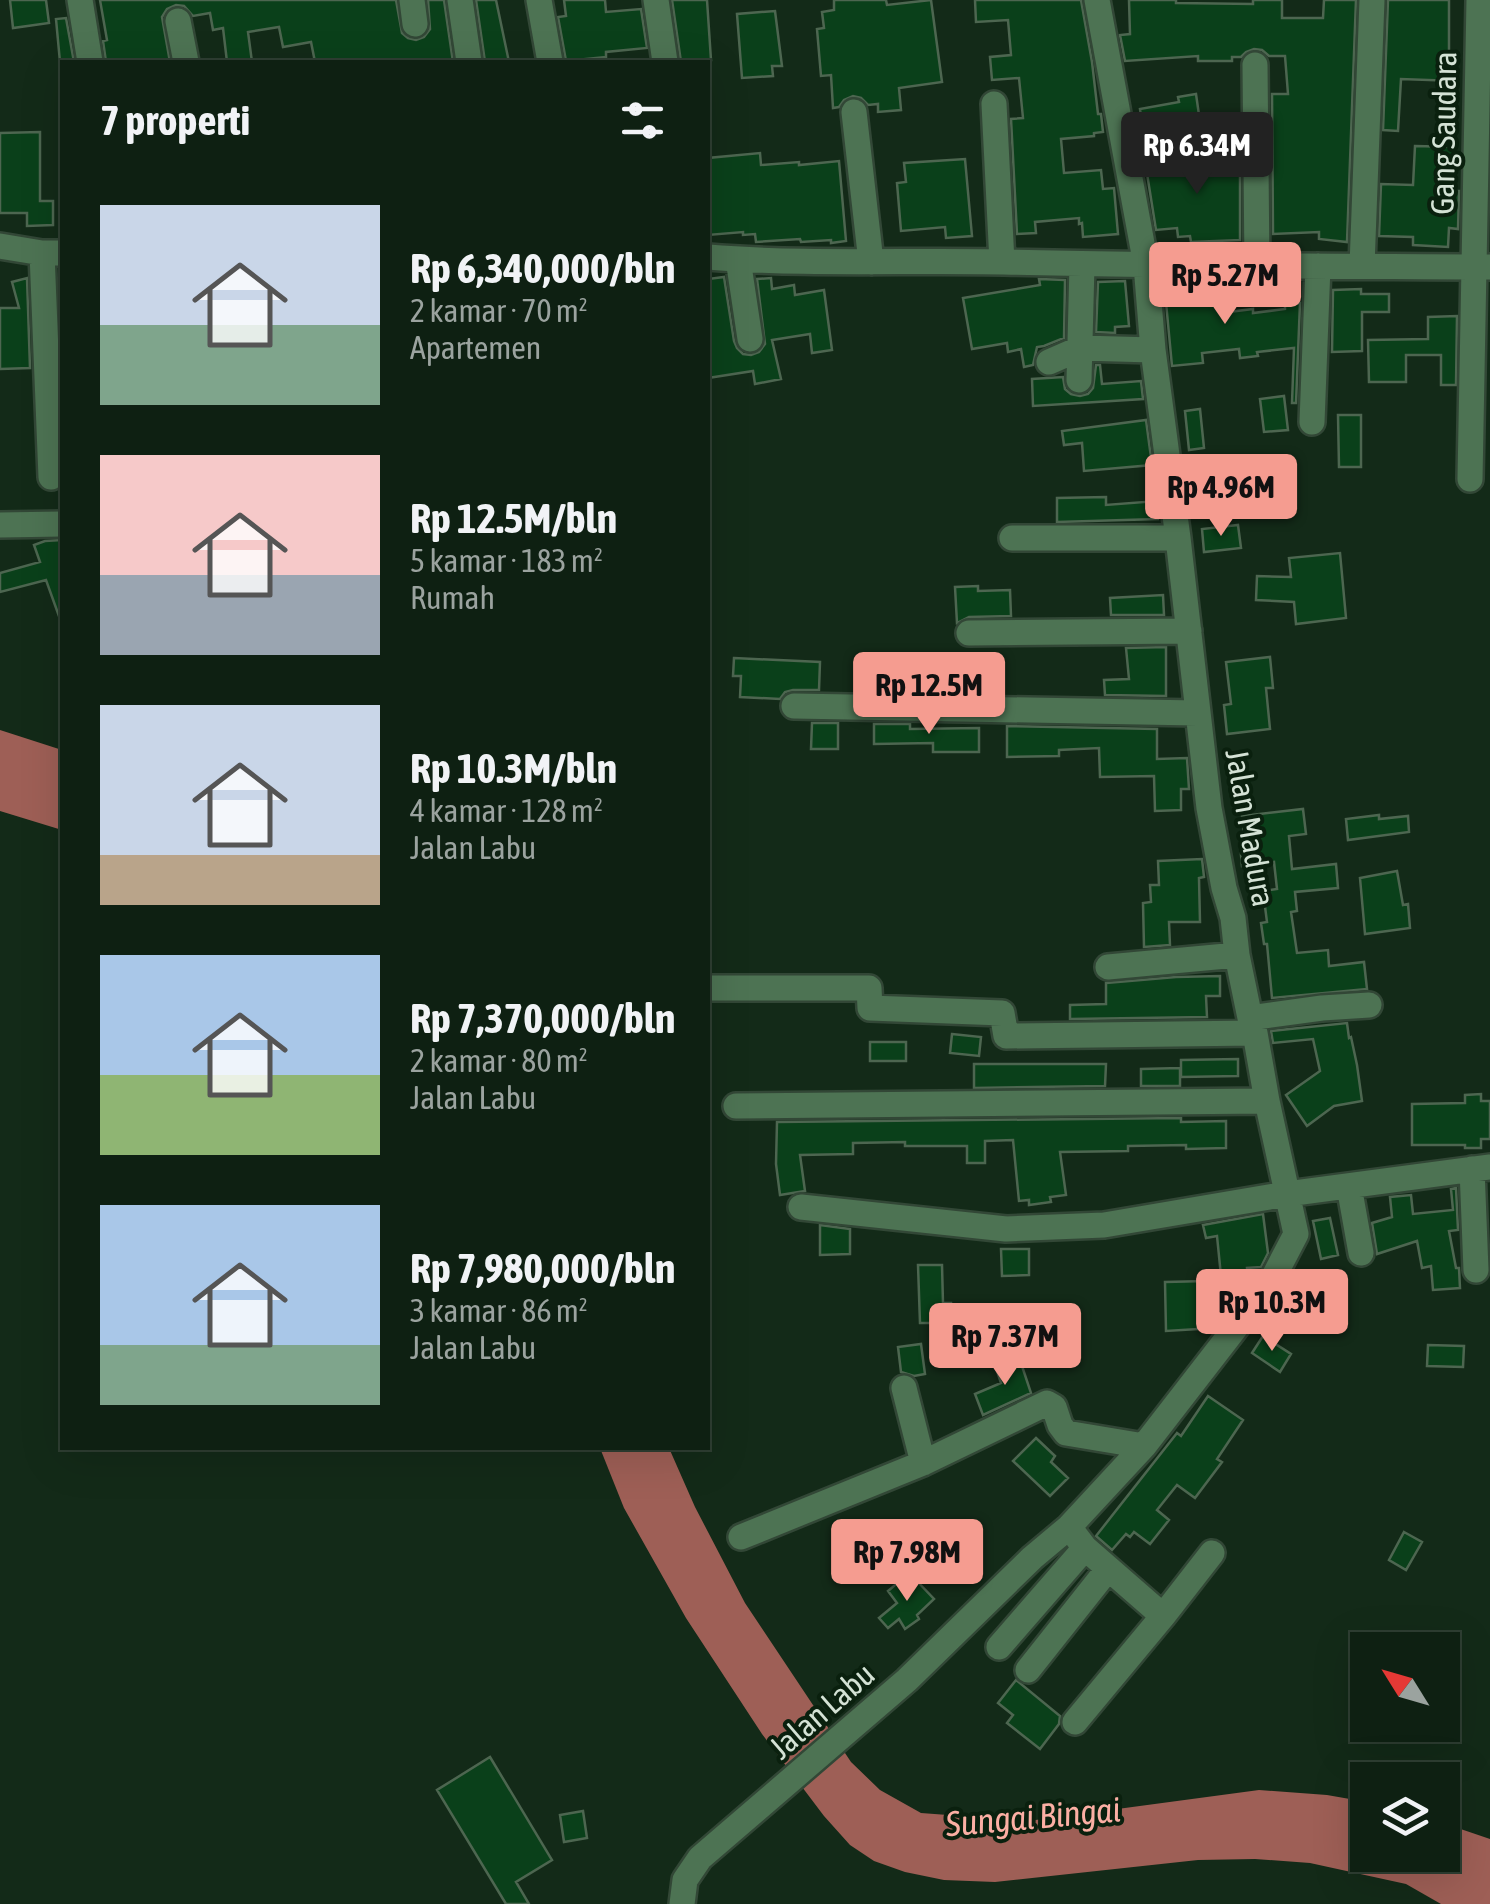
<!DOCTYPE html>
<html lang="id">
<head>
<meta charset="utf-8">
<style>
  body { margin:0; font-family:"Asap Condensed",sans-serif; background:#17281b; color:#f1f3f6; height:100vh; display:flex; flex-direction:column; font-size:38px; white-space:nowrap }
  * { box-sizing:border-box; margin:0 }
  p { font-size:32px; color:#9ba39f }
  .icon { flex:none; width:55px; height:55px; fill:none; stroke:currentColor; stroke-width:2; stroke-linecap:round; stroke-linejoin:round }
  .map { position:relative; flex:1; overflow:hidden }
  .drawer { position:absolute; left:60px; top:60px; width:650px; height:1390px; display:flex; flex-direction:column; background:#0e2012; border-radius:0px; box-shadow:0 10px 40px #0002,0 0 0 2px #2e3e32 }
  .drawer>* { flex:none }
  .needle { width:65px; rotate:307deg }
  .buttons { position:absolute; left:1350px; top:1632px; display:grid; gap:20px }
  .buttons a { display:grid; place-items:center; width:110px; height:110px; border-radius:0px; background:#0e2012; box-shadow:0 10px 40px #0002,0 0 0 2px #2e3e32; font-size:50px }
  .price { position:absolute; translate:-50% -85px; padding:0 22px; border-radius:10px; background:#f59c90; color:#111; font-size:32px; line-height:65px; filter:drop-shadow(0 2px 5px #0008) }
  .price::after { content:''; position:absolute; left:50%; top:60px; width:30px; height:22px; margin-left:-15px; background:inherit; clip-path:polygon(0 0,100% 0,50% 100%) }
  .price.active { background:#222; color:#fff }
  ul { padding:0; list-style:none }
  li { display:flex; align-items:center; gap:30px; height:250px; padding:0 40px }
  li span { display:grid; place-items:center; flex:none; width:280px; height:200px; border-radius:0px; color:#555 }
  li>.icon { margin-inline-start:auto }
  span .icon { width:120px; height:120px; fill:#fffc; stroke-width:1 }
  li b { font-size:42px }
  h2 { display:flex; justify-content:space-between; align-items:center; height:120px; padding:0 40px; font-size:42px }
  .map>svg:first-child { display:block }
</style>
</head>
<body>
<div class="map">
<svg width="1490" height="1904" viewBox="0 0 1490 1904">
  <rect width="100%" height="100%" fill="#132a18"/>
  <path fill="#9e5f56" d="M0,730L62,750V830L0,811Z
    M600,1448H669L695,1507L745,1603L851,1762L880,1790L921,1813L1028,1821L1259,1790L1327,1795L1367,1802L1368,1855H1442L1443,1823L1490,1839V1904H1441L1406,1884L1310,1863L1255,1859L1198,1860L995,1882L944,1880L905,1872L874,1861L850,1845L824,1816L762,1734L686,1618L624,1508Z"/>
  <path fill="#0a401a" stroke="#4d6650" stroke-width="2.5" d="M10,0H46L49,23L13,28Z
    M100,0H396L402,33L408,38L416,40L424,37L430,29L428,0H444L453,62H315L311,42L283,47L279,27L248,32L252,62H227L223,28L213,30L210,13L193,16L184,6L176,5L167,9L162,17L170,62H106L103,41L107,40Z
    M476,0H496L509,62H485Z
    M564,0H605L606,12L641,9L647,48L606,52V57L566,61L558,17L566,16Z
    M672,0H707L711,60L681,62Z
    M834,0H886L887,5L931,0L942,82L899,88L901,110L878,112V104L868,105L861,98L853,96L844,100L839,107L833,108L831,75L821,76L817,29L824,28L822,12L834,10Z
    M975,0H1081L1092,62L1098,114H1101L1103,132L1094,133V136L1061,139L1064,173L1101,170L1103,189L1114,188L1118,234L1083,237L1082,223L1079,224V218L1035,222L1036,233L1017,234L1011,119L1023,118L1019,78L992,80L990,57L1011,55L1008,20L976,22Z
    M1129,0H1176V3L1253,4V0H1282V18H1323L1324,0H1356L1347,242L1319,239V232L1273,234L1272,94H1288L1285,56H1269L1262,50L1254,49L1246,52L1241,57H1232V61H1198V56L1125,61L1120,35L1130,34Z
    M1388,0H1449V57L1457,58L1456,81L1401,79L1398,131L1383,130Z
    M775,11L782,66H772L773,76L742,78L737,14Z
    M66,18L74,62H60L56,19Z
    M1196,94L1201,129L1139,139L1137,125L1142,124L1140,109L1179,102L1178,97Z
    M40,132V201H53V225L27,226V213H0V133Z
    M1415,146L1454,147L1452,191H1459L1458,229L1449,228L1448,247L1413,245V237L1379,236L1381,184L1413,185Z
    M760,153L761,165L799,162V165L839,161L846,241L831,243V240L801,242L800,239L756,242L755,234L743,235V232L708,235V158Z
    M1203,157H1240V240L1191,242L1190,236L1178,237L1177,228L1156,230L1145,161Z
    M965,159L972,236L946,238L945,227L901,231L897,183L906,182L904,163Z
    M724,277L734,341L737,348L743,354L751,355L759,352L765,344L757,279L771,278L772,289L794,285L795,295L824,290L832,350L812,353L810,334L772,340L781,379L755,384L753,371L708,378V279Z
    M27,278L30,368L0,369V308H19L12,282Z
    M1039,279L1065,280L1064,338L1044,346L1037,347L1033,365L1024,367L1021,349L1008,352L1007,343L972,349L963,298L1040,285Z
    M1125,281L1129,326L1115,327V333L1096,332L1098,282Z
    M1164,281H1186L1187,289L1225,285L1228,312L1253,309V313L1285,309V305L1300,303L1296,403H1292L1294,348L1257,352L1258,356L1240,358L1239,349L1202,353L1203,363L1172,366Z
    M1361,289V294H1389V312H1362V351L1332,352L1333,290Z
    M1457,316L1456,385H1441V355H1406V382H1369L1368,340L1428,339V317Z
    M1096,365H1100L1102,384L1141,381L1143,399L1033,406L1032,379L1063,377L1065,389L1071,394L1080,396L1088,394L1093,388Z
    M1284,396L1288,430L1264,432L1260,399Z
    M1200,409L1204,448L1189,450L1185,411Z
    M1338,415H1361V467H1339Z
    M1146,420L1152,465L1084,471L1082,443L1064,445L1062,431Z
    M1106,497V505L1157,501L1158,519L1057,522V498Z
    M1238,525L1241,548L1204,552L1202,529Z
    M62,540V619H60L46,580L0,592V573L40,562L34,545L45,541Z
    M1340,553L1346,618L1296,624L1294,602L1256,600L1257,576L1291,577L1289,558Z
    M978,586V591L1010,590L1011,616L969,617L957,623L955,587Z
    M1163,595L1164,615H1111L1110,598Z
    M1166,647V696L1105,695L1104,680L1129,679L1126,648Z
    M1270,657L1273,688H1266L1270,729L1227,734L1224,705L1231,704L1226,662Z
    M734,658L820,662L819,690H793L785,692L780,699L740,697L741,676H733Z
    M812,723H838V749H811Z
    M874,724H910V729L979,728V752H933V743L874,744Z
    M1007,726L1157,729V759L1187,758L1189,789H1181V810L1155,811L1154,776L1100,777L1099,748L1059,750V756L1007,757Z
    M1303,809L1306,834L1289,836L1292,869L1336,864L1338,888L1295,892L1297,911L1291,912L1297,953L1328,950L1329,966L1364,962L1367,989L1272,998L1267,944H1264L1261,923L1267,922L1263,891L1277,889L1274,862L1242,866L1240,844H1245L1242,816Z
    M1379,815V819L1408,816L1409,832L1348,840L1346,819Z
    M1202,859L1204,877L1199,878L1200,922H1169L1170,945L1144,947L1143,903L1151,902L1150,885H1159L1158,861Z
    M1397,871L1403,905L1408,904L1410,928L1365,934L1360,878Z
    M1220,976V996H1206L1207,1017L1070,1019V1005L1106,1004V983L1176,977Z
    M1347,1023L1349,1038L1351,1037L1357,1065L1362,1101L1334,1106L1307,1126L1286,1095L1320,1071L1313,1039L1273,1043L1271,1031Z
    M952,1034L981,1037L979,1056L950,1053Z
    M870,1042H906V1061H870Z
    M1238,1059V1076L1181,1077V1060Z
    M974,1064H1106L1105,1086L974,1088Z
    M1180,1068V1086H1141V1069Z
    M1481,1094V1101H1490V1139H1481V1148H1465V1145H1412V1104L1465,1103V1095Z
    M1181,1118V1122L1226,1121V1148L1186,1149V1145L1128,1146V1151L1060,1152L1066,1195L1050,1197L1051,1202L1029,1205V1200L1019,1201L1013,1140L985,1141V1163H967V1146H905V1142L853,1143V1154L800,1155L805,1191L780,1195L776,1164L777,1122Z
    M1456,1188L1458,1230L1449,1231L1456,1268H1459L1460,1288L1433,1290L1431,1266L1422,1268L1417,1241L1377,1254L1372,1223L1392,1217L1390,1197L1411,1195L1413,1214L1453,1210L1451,1189Z
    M1263,1214L1268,1253L1261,1267L1247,1268L1248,1280L1234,1282L1233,1275L1221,1276L1217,1236L1206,1238L1203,1225Z
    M1330,1218L1338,1255L1321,1259L1313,1221Z
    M820,1225L850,1229V1254L820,1255Z
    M1001,1249H1029V1275L1002,1276Z
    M918,1265H942L943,1303H951V1323H920Z
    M1207,1281V1306L1219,1305L1220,1322L1215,1328L1166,1331L1165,1282Z
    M1263,1336L1291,1354L1280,1372L1252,1353Z
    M921,1344L925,1374L914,1376L901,1372L898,1347Z
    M1428,1345L1464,1346L1463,1367L1427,1366Z
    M1020,1360L1031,1393L983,1415L975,1394L1001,1383L996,1368Z
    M1208,1396L1243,1420L1217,1459L1222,1462L1195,1498L1177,1485L1157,1510L1169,1520L1150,1544L1134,1532L1130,1537L1126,1534L1112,1550L1096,1536L1177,1433L1181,1436Z
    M1036,1438L1055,1456L1051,1462L1068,1478L1050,1496L1013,1461Z
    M1404,1532L1422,1542L1406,1570L1389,1560Z
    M915,1579L934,1599L917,1615L919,1619L905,1629L899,1619L888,1628L879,1618L897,1603L888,1591L901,1580L906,1587Z
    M1016,1680L1060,1716L1059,1724L1040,1749L1007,1723L1013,1715L998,1703Z
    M490,1757L552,1860L516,1882L529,1904H506L437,1790Z
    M583,1811L587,1838L564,1842L560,1815Z"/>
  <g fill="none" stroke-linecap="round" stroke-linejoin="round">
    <defs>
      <path id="minor" d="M80,0L90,62
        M412,0L415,24
        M460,0L469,62
        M539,0L550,62
        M656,0L665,62
        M178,21L186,62
        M1255,65L1257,266
        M994,104L1002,262
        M854,112L871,262
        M0,246L42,253H62
        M42,253L51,477
        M708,257C806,265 905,260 1004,262C1166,266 1328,266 1490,267
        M738,259L750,339
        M1362,266L1372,0
        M1049,362L1081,348L1153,350
        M1079,380L1082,265
        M1312,422L1318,266
        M1470,479L1479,0
        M0,525L62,524
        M1012,538H1178
        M969,633L1189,631
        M794,706L1197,713
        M1108,967L1237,955
        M708,988H869L870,1008L1002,1013L1006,1036L1255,1033
        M1250,1018L1322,1008L1369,1005
        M736,1106L1267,1101
        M1472,1169L1476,1270
        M1349,1186L1361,1253
        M801,1207L1006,1229L1104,1225L1287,1194L1490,1167
        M904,1388L923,1463
        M1069,1527L1085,1548L1163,1616L1075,1722
        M741,1537L923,1463L1047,1403L1054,1407L1060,1425L1066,1433L1144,1446
        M1163,1616L1212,1553
        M999,1647L1085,1548
        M1028,1670L1108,1569
        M682,1904L685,1880L700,1858L907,1680L1032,1558L1069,1527L1144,1446L1271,1282L1296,1234L1267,1101L1255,1033L1250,1018L1237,955L1233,918L1224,888L1209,808L1178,538L1153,350L1146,265L1097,0"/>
    </defs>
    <use href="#minor" stroke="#324736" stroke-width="30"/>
    <use href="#minor" stroke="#4d7353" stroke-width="25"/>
  </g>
  <g text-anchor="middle" stroke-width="8" stroke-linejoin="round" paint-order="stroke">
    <g font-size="32" fill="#d4e2d5" stroke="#0a200e">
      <text transform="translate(1444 133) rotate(-89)" y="11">Gang Saudara</text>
      <text transform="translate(1250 828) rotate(80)" y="11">Jalan Madura</text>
      <text transform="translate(822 1711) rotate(-41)" y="11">Jalan Labu</text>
    </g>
    <g font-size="35" font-style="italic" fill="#fbafa4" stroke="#0a200e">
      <text transform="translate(1033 1817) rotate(-5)" y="12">Sungai Bingai</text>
    </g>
  </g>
</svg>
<div class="buttons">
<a><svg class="needle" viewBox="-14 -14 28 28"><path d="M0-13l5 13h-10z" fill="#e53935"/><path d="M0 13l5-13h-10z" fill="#9ba39f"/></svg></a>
<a><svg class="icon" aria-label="layers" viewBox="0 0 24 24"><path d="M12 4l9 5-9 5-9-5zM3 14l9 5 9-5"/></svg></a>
</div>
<b class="price active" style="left:1197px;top:197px">Rp 6.34M</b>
<b class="price" style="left:1225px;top:327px">Rp 5.27M</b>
<b class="price" style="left:1221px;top:539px">Rp 4.96M</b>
<b class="price" style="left:929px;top:737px">Rp 12.5M</b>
<b class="price" style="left:1272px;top:1354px">Rp 10.3M</b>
<b class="price" style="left:1005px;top:1388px">Rp 7.37M</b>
<b class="price" style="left:907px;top:1604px">Rp 7.98M</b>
<section class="drawer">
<h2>7 properti<svg class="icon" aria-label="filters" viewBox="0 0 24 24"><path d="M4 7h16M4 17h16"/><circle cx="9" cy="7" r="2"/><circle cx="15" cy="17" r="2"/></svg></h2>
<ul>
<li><span style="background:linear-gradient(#c9d6e8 60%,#7fa58c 0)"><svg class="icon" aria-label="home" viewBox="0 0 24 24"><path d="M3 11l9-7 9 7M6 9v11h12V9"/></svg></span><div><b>Rp 6,340,000/bln</b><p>2 kamar · 70 m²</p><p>Apartemen</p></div></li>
<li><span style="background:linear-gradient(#f6c9c9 60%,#9aa5b1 0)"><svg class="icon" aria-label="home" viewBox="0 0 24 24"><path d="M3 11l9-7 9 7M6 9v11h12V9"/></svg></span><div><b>Rp 12.5M/bln</b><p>5 kamar · 183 m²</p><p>Rumah</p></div></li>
<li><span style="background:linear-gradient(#c9d6e8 75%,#b9a48a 0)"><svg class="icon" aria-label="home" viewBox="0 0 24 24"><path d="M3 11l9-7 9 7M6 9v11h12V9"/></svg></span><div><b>Rp 10.3M/bln</b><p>4 kamar · 128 m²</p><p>Jalan Labu</p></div></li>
<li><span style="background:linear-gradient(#a9c7e8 60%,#8fb573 0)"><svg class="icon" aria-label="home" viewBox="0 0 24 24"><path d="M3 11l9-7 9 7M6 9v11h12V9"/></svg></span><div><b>Rp 7,370,000/bln</b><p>2 kamar · 80 m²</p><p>Jalan Labu</p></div></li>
<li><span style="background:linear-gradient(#a9c7e8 70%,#7fa58c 0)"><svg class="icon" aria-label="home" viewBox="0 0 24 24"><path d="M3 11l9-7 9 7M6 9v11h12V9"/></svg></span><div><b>Rp 7,980,000/bln</b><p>3 kamar · 86 m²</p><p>Jalan Labu</p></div></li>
</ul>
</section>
</div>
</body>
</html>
